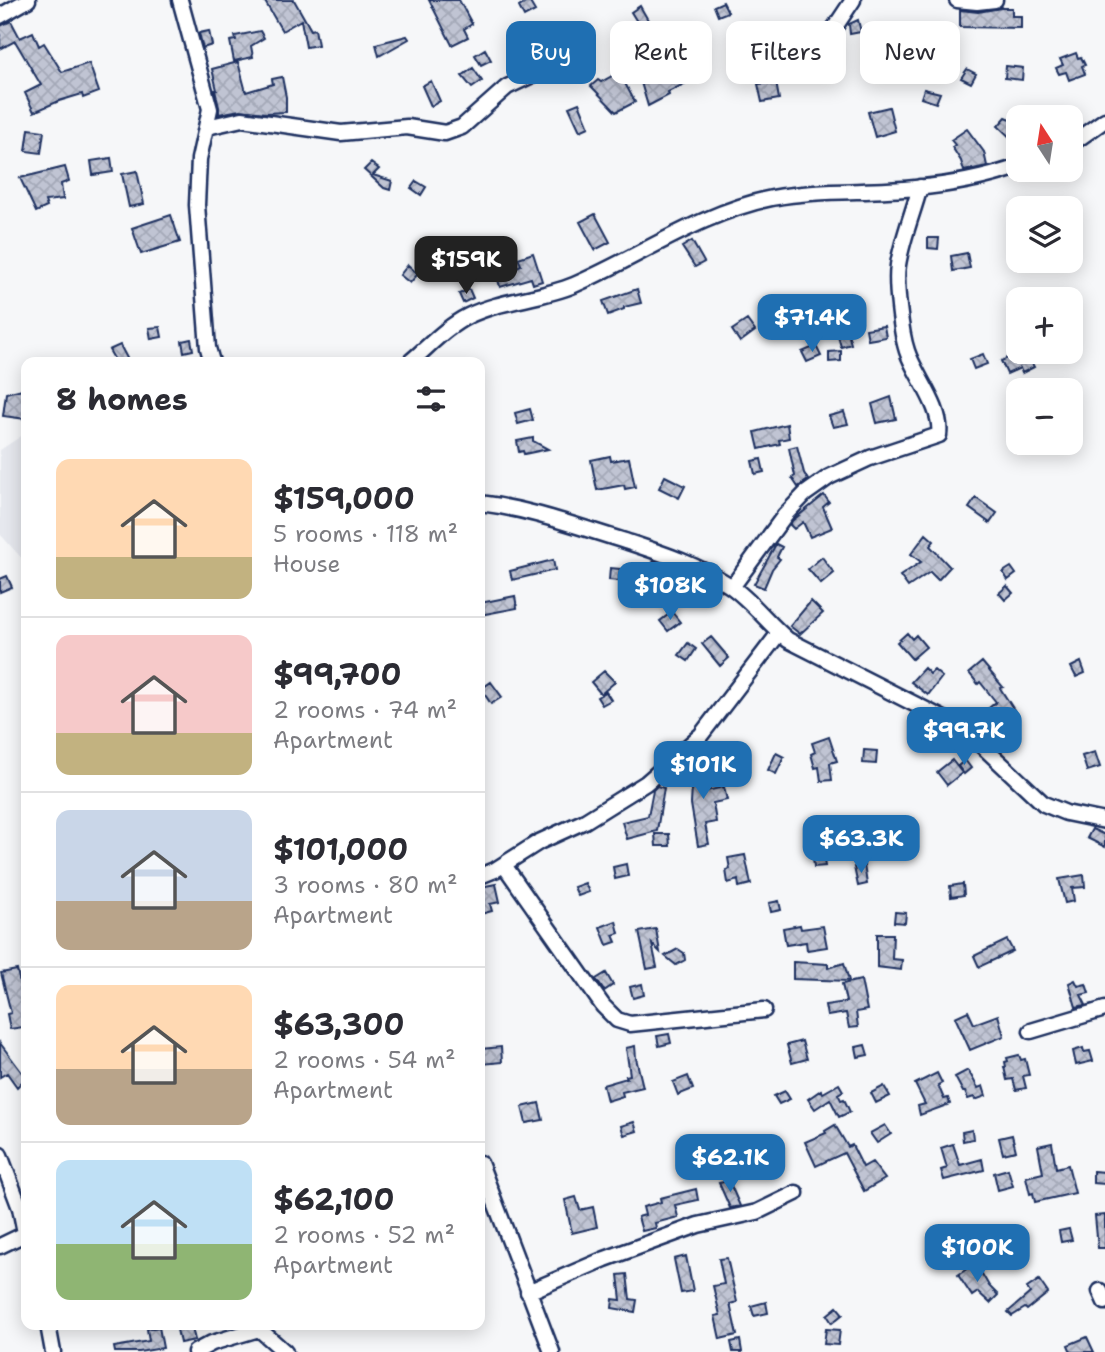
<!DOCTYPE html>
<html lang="en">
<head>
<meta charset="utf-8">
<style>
  body { margin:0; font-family:"Shantell Sans",sans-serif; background:#f2f2f3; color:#2b2b33; height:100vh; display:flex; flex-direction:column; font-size:26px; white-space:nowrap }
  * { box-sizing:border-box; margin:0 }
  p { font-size:23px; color:#7c7c81 }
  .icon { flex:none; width:38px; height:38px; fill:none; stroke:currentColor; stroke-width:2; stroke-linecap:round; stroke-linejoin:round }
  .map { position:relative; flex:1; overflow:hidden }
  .panel { position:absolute; left:21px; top:357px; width:464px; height:973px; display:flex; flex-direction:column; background:#fff; border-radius:14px; box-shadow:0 4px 18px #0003 }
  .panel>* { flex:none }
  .top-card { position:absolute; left:506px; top:21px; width:494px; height:63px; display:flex; gap:14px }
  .needle { width:46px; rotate:348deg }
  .fabs { position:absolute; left:1006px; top:105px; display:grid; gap:14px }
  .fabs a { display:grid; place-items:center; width:77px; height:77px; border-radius:14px; background:#fff; box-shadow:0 4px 18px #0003; font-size:35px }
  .price { position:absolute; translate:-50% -60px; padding:0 16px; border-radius:14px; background:#1f6fb2; color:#fff; font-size:23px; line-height:46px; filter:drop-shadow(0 2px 4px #0008) }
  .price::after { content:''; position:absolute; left:50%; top:42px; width:21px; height:16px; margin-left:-10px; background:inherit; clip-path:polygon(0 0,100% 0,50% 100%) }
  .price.on { background:#222; color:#fff }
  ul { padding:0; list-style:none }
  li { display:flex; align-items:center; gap:21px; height:175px; padding:0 35px }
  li+li { border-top:2px solid #e1e1e2 }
  li span { display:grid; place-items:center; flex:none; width:196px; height:140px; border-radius:14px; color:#555 }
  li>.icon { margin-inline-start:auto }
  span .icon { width:84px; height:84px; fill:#fffc; stroke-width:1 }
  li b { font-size:30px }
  h2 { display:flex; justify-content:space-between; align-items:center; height:84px; padding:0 35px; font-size:30px }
  .tag { padding:0 24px; border-radius:14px; background:#fff; box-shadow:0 4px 18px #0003; font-size:24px; line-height:63px }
  .tag.on { background:#1f6fb2; color:#fff }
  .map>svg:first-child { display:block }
</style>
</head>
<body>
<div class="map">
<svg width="1105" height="1352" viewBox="0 0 1105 1352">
  <defs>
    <pattern id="building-cross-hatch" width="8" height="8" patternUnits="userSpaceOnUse" patternTransform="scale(1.75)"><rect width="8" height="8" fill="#c0c4d3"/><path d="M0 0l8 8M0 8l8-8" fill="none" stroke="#a4a9b8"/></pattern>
  </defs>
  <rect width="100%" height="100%" fill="#f6f7f9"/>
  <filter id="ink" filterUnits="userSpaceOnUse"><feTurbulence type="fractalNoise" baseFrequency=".0143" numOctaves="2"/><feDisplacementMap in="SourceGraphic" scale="14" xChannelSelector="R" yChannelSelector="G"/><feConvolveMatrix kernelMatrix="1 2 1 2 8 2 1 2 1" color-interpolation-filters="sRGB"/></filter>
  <g filter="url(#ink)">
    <path fill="#e6e8ee" d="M26,433V563L0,534V450Z"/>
    <path fill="url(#building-cross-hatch)" stroke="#1b2f5e" stroke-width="2" d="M264,0H294L311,30L315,29L318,45L306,47L301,20L282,31Z
      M429,0H459L472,24L464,29L468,37L452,45Z
      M529,1L535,11L524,17L519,7Z
      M723,2L728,12L718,16L714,6Z
      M640,6L648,20L639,25L631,12Z
      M1001,8H1012V16H1021V28L960,27V10L978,12Z
      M858,20L861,32L850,34L849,24Z
      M11,21L20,38L33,32L39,46L44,43L62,72L89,63L99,92L83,98L82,94L59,101L34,112L25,93L41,85L15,41L0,49V26Z
      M209,31L212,45L203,48L199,33Z
      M260,31L264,38L251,46L253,57L234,61L230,41L236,40L235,36Z
      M810,35L811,47L802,48L800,36Z
      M407,36L409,39L379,56L376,44Z
      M528,39L534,53L524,57L518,43Z
      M485,49L491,60L481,65L475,55Z
      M943,53L952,57L947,71L938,68Z
      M1076,53L1078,58L1081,57L1085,65L1082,66L1085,74L1069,80L1066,72L1059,74L1056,68L1063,65L1060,59Z
      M643,56L649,77L658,72L662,81L687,69L692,80L668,92L669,95L648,106L634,59Z
      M798,58L807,70L798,77L789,64Z
      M238,62L246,92L273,84L272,79L282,77L286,97V112L266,113L240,110L219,114V107L215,90H217L212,69Z
      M1006,66L1023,68L1022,80L1005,78Z
      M473,68L482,81L472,88L462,76Z
      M967,69L976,74L971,83L961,78Z
      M619,72L635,102L616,112L591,86L598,80L601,82Z
      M431,81L440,101L431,106L422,86Z
      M776,82L779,99L762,102L758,84Z
      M924,89L940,93L936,103L921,98Z
      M579,103L589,127L580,131L569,107Z
      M889,107L895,131L875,137L868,112Z
      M1006,117L1018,122V145L998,126Z
      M29,129L44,131L41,153L26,151Z
      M967,129L984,152L987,166L964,171L961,161L952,147L955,145L951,140Z
      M111,158L113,172L93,175L91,161Z
      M371,163L379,169L373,175L392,181L390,190L384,188L364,170Z
      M65,167L69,181L61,184L63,199L45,201L47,207L36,212L20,178Z
      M137,171L144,204L129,207L122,174Z
      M416,181L426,187L421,195L411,188Z
      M595,214L610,242L595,250L580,222Z
      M171,215L180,242L141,254L132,228Z
      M928,238H939L938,249L928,248Z
      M692,241L704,262L695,267L682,247Z
      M507,246L509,256L493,262L490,251Z
      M450,251L453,265L436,269L433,255Z
      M533,253L542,281L533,284L531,278L500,287L497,276L521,265L518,258Z
      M967,253L970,268L953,271L951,256Z
      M408,265L418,274L410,283L400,275Z
      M469,289L473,298L463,303L459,294Z
      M637,289L641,303L624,307V309L608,315L603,301Z
      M747,320L755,331L740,342L732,330Z
      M884,326L886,337L868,340L866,329Z
      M160,327L162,337L151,339L149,328Z
      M848,333L851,344L841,347L838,336Z
      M191,339L193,350L184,352L182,341Z
      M120,345L129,362H116L109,350Z
      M816,346L821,356L807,362L802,352Z
      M841,351V361L829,362V352Z
      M1021,352H1026L1034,367L1022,373L1020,368L1007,374L1001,361Z
      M983,354L987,364L974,369L970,359Z
      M26,388V419L3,416L6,393Z
      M891,397L896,419L877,423L872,404Z
      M530,409L533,420L518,424L515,413Z
      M844,412L848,424L833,427L829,416Z
      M787,424L789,438L779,440L780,444L759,449L755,432Z
      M533,438V441L548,449L524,454L523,451L519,452L517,441Z
      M797,446L804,473L808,480L798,487L792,478L795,476L789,448Z
      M610,456L611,461L629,458L635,487L625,489L624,485L597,490L591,460Z
      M761,459L764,472L755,474L752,461Z
      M665,476L685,486L679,498L659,488Z
      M824,495L829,502L823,507L832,528L810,537L803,522L794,529L790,525L792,521Z
      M976,498L997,513L990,523L969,508Z
      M926,534L934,541L930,546L950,567L938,580L930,572L908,587L900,576L921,562L911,554Z
      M776,544L782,547L777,557L780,559L772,569L764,588L754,584Z
      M822,557L834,573L821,584L808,569Z
      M553,560L555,570L512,580L510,571Z
      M654,561L665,565L660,574L649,568Z
      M1011,567L1016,574L1008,580L1003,572Z
      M610,568L620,569L619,581L609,580Z
      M7,576L12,587L0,592V579Z
      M1007,586L1013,593L1005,600L999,593Z
      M515,596L517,608L480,615V603Z
      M811,601L823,613L800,634L790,626Z
      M672,612L680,622L668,631L660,621Z
      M907,633L912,639L916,635L926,647L912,659L897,642Z
      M711,637L729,658L720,666L702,644Z
      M688,643L696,649L688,661L679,655Z
      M982,662L1003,687L1000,688L1014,710L1001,719L1007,727L995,737L978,717L996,702L980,682L978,684L969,673Z
      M1081,662L1085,673L1076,677L1071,667Z
      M924,668L930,674L934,670L942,677L928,695L911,682Z
      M604,671L615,682L601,694L591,682Z
      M491,682L502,697L491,704L481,689Z
      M606,692L611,700L602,705L597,697Z
      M829,737L837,761L830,763L832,780L821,781L819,767L815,768L811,754L815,752L812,743Z
      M864,750L877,751L876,764L863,763Z
      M1095,752L1100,767L1087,771L1082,756Z
      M776,753L784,757L776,774L768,770Z
      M694,755L705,756L702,792L724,787L727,800L713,803L716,822L705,824L709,844L698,846L691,804Z
      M952,760L962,773L947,785L937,772Z
      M965,760L971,768L964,774L958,766Z
      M657,786L664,788L657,831L627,839L622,822L648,816L653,790Z
      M1092,829L1105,835V847L1087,838Z
      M655,834H669L670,846H656Z
      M745,855L751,884L739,887L738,880L728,883L726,870L730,869L728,858Z
      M823,855L825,866L814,867L813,857Z
      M626,864L628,876L615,879L613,867Z
      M864,865L867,884L858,886L854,867Z
      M1084,875L1085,887L1072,888L1074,901L1065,903L1059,879Z
      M585,883L589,892L578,896L574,887Z
      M496,884L500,902L490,904L492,911L481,914L480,887Z
      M963,884L964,895L951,897L950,886Z
      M779,901L781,910L771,912L769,903Z
      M895,912L906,913L905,923L894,922Z
      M616,921L619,933L613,935L616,942L607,945L600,927Z
      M800,925L801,929L823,926L827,947L807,950L806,942L786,945L783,928Z
      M656,929L660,952L652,944L657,967L647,969L639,932Z
      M877,934H893L892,959L902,960L901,970L877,967Z
      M1007,940L1013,951L979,967L974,956Z
      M678,949L684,953L685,960L676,965L665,956Z
      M793,962L828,964V968L844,963L849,981L793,979Z
      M17,970L24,1001H26V1021L23,1022L24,1027L10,1029L7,1014L11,1013L1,973Z
      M606,973L613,985L604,991L596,979Z
      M861,980L867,1010L856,1012L858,1027L849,1028L846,1013L827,1016L825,1005L846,1002L842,984Z
      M1075,980L1078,986L1086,984L1089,993L1081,995L1086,1005L1076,1007L1069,983Z
      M642,984L644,995L633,998L630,987Z
      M968,1011L974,1024L998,1015L1004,1036L970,1050L955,1017Z
      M669,1034L671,1043L659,1046L657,1036Z
      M802,1041L807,1059L792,1063L787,1045Z
      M0,1043L26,1078L17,1087L7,1073L0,1077Z
      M865,1045L868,1055L858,1057L856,1047Z
      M635,1046L636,1058L643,1087L622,1092L623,1096L607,1101L603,1085L627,1078L626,1076L630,1075L626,1048Z
      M501,1047L502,1062L482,1064L481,1049Z
      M1083,1048L1084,1052L1090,1051L1093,1061L1076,1065L1073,1051Z
      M1019,1055L1021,1060L1025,1059L1029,1075L1023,1076L1026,1088L1016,1090L1013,1079L1007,1080L1004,1067H1006L1005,1062L1008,1061L1007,1058Z
      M968,1070L978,1088L983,1086L986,1096L975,1100L974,1097L968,1099L965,1092H963L955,1077Z
      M937,1073L942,1083L938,1085L944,1099L948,1098L950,1104L920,1115L918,1106L925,1104L915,1084Z
      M688,1076L693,1089L678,1095L673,1082Z
      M839,1084L843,1091L838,1094L841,1100L844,1099L850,1112L839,1117L830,1099L815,1109L808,1099L821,1090L823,1093Z
      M884,1086L890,1096L876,1103L871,1093Z
      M785,1091L790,1099L779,1104L774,1096Z
      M539,1103L543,1120L526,1123L522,1107Z
      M634,1122L637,1131L624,1135L621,1126Z
      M835,1125L848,1147L852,1145L863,1167L872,1162L885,1179L864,1191L844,1153L816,1166L805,1142L826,1133L825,1131Z
      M885,1125L891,1134L877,1143L870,1133Z
      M972,1130L973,1139L963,1141L962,1132Z
      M1012,1135L1016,1151L1003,1154L999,1138Z
      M1052,1143L1056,1168L1068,1165L1075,1193L1035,1202L1033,1193L1030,1194L1026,1177L1043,1173L1038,1146Z
      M953,1144L960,1165L982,1159L984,1170L944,1180L941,1170L947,1168L941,1148Z
      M1008,1169L1013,1186L998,1190L994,1173Z
      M1093,1171L1105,1172V1184L1093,1183Z
      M729,1181L740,1206L730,1208L719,1183Z
      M696,1189L698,1200L675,1205L678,1217L655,1223L656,1228L642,1231L638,1217L645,1215L643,1207L661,1202L660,1198Z
      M576,1197L580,1210L593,1207L597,1227L572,1233L565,1200Z
      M1105,1215V1248H1098L1095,1216Z
      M1069,1229L1072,1240L1061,1242L1059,1231Z
      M686,1256L693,1291L681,1293L674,1259Z
      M727,1258L737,1302L730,1304L737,1335L720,1339L715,1316L720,1315L713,1286L724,1284L719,1259Z
      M971,1266L974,1270L978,1267L989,1286L998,1295L990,1303L978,1292L972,1296L958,1275Z
      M627,1274L630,1299L637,1300L635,1312L612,1308L613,1299L621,1300L618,1275Z
      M1039,1280L1048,1293L1027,1310L1025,1308L1012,1316L1008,1312L1030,1293L1027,1288Z
      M766,1302L768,1313L754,1316L751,1306Z
      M837,1307L843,1314L832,1323L827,1315Z
      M176,1325H188L189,1329L192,1328L195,1340L180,1343Z
      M159,1327L163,1348L139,1352H115L114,1347L149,1341L147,1329Z
      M826,1329L840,1330L838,1345L824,1344Z
      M1087,1337L1094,1352H1071L1068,1345Z
      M740,1340L742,1352H733L731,1342Z"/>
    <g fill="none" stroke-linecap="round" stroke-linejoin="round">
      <defs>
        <path id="minor" d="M180,0L210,109L199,159L197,205L208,348L212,362
          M957,0L977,2L995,0
          M0,16L28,0
          M833,30L853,0
          M207,127L242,119L341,133L407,127L445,133L462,127L507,87L541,71
          M1071,144L1105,120
          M410,362C428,347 446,327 468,316C501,300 540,299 574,285C641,256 700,213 772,198C819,189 868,193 915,188C949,185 986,178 1018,167
          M480,503C530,509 576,526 625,541C661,553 696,564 729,585C750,599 768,623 788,640L952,723L979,743L1044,804L1066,813L1105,821
          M732,587L785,515L805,494L829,477L870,458L939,435C943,408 915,376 907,351C901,333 895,283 898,265C902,239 913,213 920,187
          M504,865L603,1006L617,1020L630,1024L764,1010
          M480,876L495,870L539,842L585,821L646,783L701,735L779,633
          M1031,1031L1105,1009
          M0,1155L20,1208L26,1238
          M480,1163L552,1352
          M0,1246L25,1234
          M1100,1291L1105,1302
          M528,1292L605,1259L698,1225L757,1212L796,1193
          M48,1325L53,1352
          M258,1325L259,1329L285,1352
          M195,1352L212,1343L259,1329"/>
      </defs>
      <use href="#minor" stroke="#1b2f5e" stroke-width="19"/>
      <use href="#minor" stroke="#fff" stroke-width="14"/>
    </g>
  </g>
</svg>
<div class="fabs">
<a><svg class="needle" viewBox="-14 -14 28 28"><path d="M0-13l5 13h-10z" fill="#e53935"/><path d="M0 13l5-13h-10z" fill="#7c7c81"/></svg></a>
<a><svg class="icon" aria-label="layers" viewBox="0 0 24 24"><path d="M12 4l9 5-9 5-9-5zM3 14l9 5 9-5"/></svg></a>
<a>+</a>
<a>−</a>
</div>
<b class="price on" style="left:466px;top:296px">$159K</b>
<b class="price" style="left:812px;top:354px">$71.4K</b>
<b class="price" style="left:670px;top:622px">$108K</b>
<b class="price" style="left:964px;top:767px">$99.7K</b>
<b class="price" style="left:703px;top:801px">$101K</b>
<b class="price" style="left:861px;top:875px">$63.3K</b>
<b class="price" style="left:730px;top:1194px">$62.1K</b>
<b class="price" style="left:977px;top:1284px">$100K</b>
<div class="top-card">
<a class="tag on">Buy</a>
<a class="tag">Rent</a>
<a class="tag">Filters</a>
<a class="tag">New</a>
</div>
<section class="panel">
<h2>8 homes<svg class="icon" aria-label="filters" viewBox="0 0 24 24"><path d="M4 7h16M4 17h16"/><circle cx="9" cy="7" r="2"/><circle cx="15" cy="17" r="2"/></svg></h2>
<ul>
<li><span style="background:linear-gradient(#ffd9b3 70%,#c2b280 0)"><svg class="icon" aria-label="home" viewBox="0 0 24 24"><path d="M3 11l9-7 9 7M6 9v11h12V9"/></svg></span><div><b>$159,000</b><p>5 rooms · 118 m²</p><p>House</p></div></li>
<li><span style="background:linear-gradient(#f6c9c9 70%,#c2b280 0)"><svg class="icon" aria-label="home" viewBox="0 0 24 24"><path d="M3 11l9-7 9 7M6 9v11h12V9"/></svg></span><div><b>$99,700</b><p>2 rooms · 74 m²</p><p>Apartment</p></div></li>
<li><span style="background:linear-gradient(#c9d6e8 65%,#b9a48a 0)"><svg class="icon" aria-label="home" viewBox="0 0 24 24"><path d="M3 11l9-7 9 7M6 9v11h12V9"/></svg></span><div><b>$101,000</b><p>3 rooms · 80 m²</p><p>Apartment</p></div></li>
<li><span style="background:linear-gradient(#ffd9b3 60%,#b9a48a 0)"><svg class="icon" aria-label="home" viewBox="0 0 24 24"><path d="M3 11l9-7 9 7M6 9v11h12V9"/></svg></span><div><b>$63,300</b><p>2 rooms · 54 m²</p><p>Apartment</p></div></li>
<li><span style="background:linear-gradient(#bfe0f5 60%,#8fb573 0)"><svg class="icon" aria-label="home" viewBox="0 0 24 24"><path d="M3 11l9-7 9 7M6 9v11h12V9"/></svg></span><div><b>$62,100</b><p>2 rooms · 52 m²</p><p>Apartment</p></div></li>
</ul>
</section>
</div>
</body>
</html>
